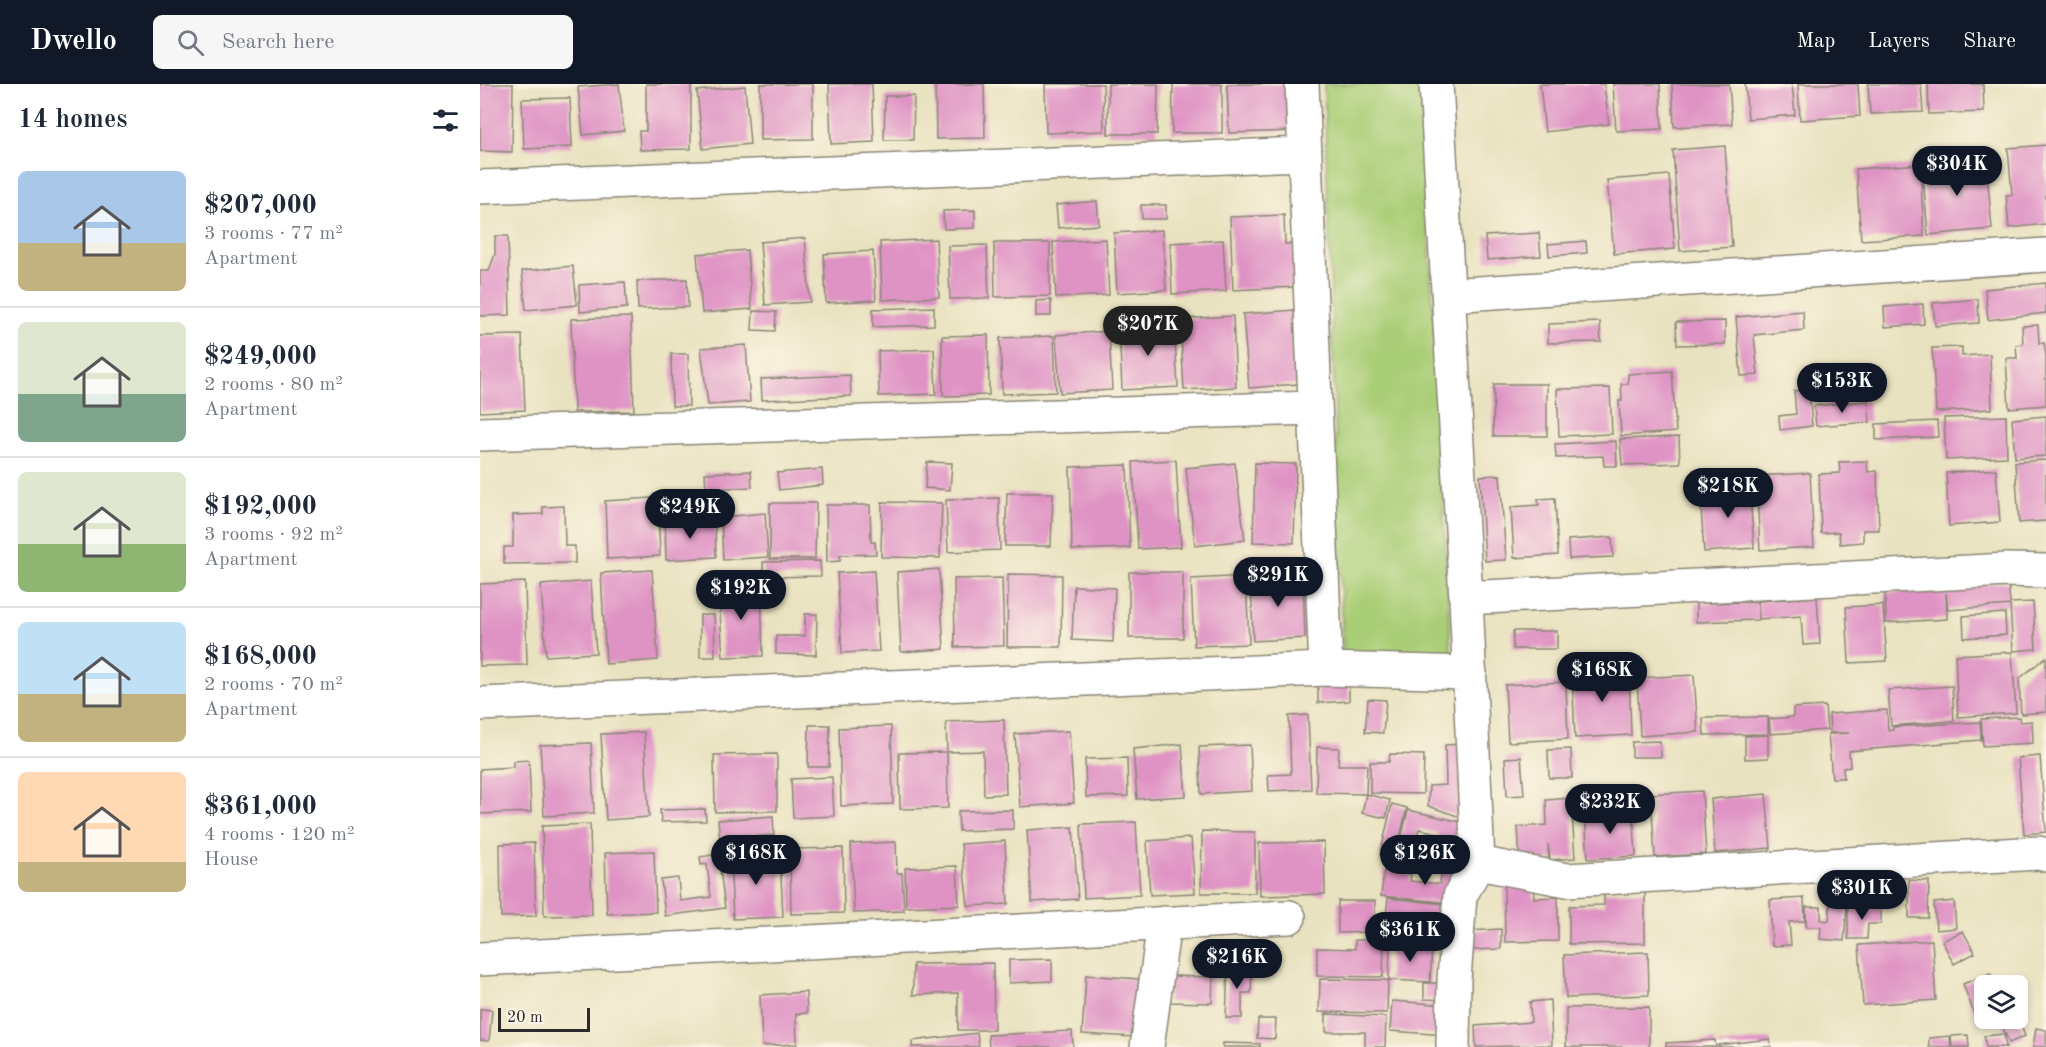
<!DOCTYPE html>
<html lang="en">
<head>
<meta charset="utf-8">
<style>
  body { margin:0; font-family:"Old Standard TT",serif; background:#f6f6f7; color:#1f2937; height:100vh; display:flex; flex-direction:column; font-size:22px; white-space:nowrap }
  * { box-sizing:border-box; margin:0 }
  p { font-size:20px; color:#747a83 }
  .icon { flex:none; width:33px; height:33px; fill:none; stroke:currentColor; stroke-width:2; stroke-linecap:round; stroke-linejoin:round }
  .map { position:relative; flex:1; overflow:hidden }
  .details { display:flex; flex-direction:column; background:#fff; width:480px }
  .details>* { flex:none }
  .tools { position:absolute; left:1494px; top:891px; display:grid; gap:12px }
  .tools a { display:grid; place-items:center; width:54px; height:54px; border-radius:9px; background:#fff; box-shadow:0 3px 9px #0003; font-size:30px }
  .scale { position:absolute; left:18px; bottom:15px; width:92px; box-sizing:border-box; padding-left:6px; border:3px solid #2b2b2b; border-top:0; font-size:16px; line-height:21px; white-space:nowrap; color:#2b2b2b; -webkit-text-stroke:4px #fcf5e5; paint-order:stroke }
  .price { position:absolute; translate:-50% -51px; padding:0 14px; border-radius:21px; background:#111827; color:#fff; font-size:20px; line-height:39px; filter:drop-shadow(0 2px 3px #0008) }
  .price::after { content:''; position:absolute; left:50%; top:36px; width:18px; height:14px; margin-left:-9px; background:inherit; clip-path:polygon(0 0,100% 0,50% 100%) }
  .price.on { background:#222; color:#fff }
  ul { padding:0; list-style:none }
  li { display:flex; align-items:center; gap:18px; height:150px; padding:0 18px }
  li+li { border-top:2px solid #e0e1e3 }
  li span { display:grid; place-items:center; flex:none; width:168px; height:120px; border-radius:9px; color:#555 }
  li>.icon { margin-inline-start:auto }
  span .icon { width:72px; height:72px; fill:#fffc; stroke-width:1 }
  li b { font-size:26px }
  h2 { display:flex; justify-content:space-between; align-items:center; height:72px; padding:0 18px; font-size:26px }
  header { display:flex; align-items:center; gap:36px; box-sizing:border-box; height:84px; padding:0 30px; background:#111827; color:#fff }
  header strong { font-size:28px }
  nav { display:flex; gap:33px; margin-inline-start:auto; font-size:21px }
  .search { width:420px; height:54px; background:#f6f6f7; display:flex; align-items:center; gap:15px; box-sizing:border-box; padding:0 21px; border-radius:9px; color:#747a83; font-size:22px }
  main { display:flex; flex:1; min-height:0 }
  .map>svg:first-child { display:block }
</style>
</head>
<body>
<header>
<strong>Dwello</strong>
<div class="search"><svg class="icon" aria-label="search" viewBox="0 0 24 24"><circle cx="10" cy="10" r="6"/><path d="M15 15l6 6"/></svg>Search here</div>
<nav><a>Map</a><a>Layers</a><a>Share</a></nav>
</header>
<main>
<section class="details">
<h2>14 homes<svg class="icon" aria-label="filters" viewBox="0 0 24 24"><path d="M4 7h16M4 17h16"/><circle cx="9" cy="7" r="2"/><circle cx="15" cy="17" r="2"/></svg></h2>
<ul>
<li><span style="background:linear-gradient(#a9c7e8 60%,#c2b280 0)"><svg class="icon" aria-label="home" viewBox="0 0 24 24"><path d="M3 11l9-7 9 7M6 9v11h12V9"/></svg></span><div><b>$207,000</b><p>3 rooms · 77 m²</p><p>Apartment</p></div></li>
<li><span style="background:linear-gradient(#dfe7d0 60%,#7fa58c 0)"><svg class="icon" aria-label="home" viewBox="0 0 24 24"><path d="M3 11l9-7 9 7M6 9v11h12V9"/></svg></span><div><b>$249,000</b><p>2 rooms · 80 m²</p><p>Apartment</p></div></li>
<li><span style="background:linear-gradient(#dfe7d0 60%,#8fb573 0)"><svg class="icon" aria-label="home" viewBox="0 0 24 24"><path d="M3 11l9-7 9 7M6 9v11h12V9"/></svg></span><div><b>$192,000</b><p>3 rooms · 92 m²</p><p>Apartment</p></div></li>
<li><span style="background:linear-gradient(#bfe0f5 60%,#c2b280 0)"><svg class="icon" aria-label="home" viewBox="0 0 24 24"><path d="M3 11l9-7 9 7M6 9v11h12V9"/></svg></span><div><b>$168,000</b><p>2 rooms · 70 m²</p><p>Apartment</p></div></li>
<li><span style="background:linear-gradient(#ffd9b3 75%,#c2b280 0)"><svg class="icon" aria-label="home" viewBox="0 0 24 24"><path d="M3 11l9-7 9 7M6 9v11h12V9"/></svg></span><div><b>$361,000</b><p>4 rooms · 120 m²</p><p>House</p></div></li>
</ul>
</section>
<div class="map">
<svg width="1566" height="963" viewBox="0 0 1566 963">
  <rect width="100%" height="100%" fill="#fcf5e5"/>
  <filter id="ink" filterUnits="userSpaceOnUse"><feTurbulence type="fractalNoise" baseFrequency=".0167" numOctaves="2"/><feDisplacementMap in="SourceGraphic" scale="12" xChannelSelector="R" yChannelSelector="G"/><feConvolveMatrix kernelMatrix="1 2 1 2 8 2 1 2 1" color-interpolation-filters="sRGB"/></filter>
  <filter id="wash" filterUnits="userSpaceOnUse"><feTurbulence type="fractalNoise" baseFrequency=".008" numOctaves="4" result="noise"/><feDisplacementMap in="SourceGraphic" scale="24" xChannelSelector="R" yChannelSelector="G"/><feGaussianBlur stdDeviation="1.35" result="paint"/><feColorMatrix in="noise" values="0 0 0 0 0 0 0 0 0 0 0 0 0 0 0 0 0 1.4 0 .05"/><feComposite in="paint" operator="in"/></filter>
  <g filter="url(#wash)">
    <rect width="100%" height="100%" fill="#e9e2c0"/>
    <path fill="#aace77" stroke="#6a7c51" stroke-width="1.5" d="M844,0H941L971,571L863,568Z"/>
    <g id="blocks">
      <path fill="#df93c4" d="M0,0H33L32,68L0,67Z
        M139,0L144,47L103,51L98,3Z
        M166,0H211V65L160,66L159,47H166Z
        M280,0H333V55L280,56Z
        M349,0H392L394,58L351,60Z
        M455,0H504L505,54L456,55Z
        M565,0H623L624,47L566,49Z
        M628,0H678L677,50H628Z
        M693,0H742V49H692Z
        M747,0H810L812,47L749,49Z
        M1060,0H1124L1129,40L1065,48Z
        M1133,0H1180L1182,45L1136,47Z
        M1192,0H1249L1252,40L1194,43Z
        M1265,0H1312L1315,31L1268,35Z
        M1318,0H1378L1380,32L1320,36Z
        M1388,0H1441L1443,28L1390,30Z
        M1448,0H1503L1504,28L1449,30Z
        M265,2L270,60L223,65L217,7Z
        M405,12H434L433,56H404Z
        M90,14L92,63L44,65L42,15Z
        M1566,61V140L1529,144L1526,111H1532L1528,64Z
        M1245,62L1252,163L1200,167L1193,66Z
        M1506,75L1512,145L1448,151L1442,81Z
        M1440,80L1444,152L1381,156L1376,85Z
        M1189,91L1195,165L1134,170L1127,96Z
        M617,117L619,141L578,144L576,121Z
        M661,121H686V135H662Z
        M495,126V144L464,145L463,127Z
        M804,131L805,160H815L817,203L753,206L750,133Z
        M682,146L686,206L637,209L634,149Z
        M1059,149L1061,172L1007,176L1005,152Z
        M15,152H28L30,231L0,232V187H9L15,170Z
        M325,154L330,218L285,221L280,158Z
        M456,155L459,213L402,216L400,158Z
        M626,155L629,211L576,214L573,158Z
        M743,156L746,207L692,210L690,159Z
        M1106,157L1107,169L1069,172L1068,160Z
        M514,159H570V212L515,213Z
        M507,161L509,214L470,215L468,162Z
        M267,166L272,225L222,229L217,170Z
        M393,167L396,216L346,219L344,170Z
        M93,182L97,221L46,226L42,187Z
        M207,195L208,223L158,225L157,197Z
        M145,198L147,224L100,228L99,201Z
        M1566,199V229L1508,236L1505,205Z
        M1498,215L1499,239L1455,242L1453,219Z
        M571,216V232H556V217Z
        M1443,220L1444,240L1405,243L1404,223Z
        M454,223V241L393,243V225Z
        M815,226L830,299L769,304L763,230Z
        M273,227L296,228L295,247L272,246Z
        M1323,227L1324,246L1274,251L1278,291L1261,292L1256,233Z
        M753,232L756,303L704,306L700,235Z
        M151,233L154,327L94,328L91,235Z
        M1245,237V260L1197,261L1196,238Z
        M1120,238L1121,258L1068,259V240Z
        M694,240L698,303L642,306L639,243Z
        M1558,241L1559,259H1564L1566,272V321L1529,324L1526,274H1537L1536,261L1543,260L1542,242Z
        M629,247L632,306L580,309L576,251Z
        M42,251L45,326L0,328V252Z
        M508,251L509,311L463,312L462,252Z
        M574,252L576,308L522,310L520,254Z
        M266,261L270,318L228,321L221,264Z
        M1482,263V272L1510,270L1512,325L1456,328L1452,264Z
        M454,265L456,310L399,312L398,267Z
        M191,270H208L209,322H192Z
        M1192,287L1196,348L1141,352L1139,317H1142L1141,300H1148V290Z
        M370,291L371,312L282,316L281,295Z
        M1014,300H1067V352H1013Z
        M1130,304L1132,350L1079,352L1077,305Z
        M1329,305L1332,342L1300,346L1299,332L1316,330L1314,307Z
        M1388,317L1390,338L1336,342L1334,322Z
        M1526,332L1527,373L1466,376L1464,334Z
        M1566,332V372L1535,374L1532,335Z
        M1457,337L1458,353L1396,356V340Z
        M1199,353L1200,379L1142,381L1140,355Z
        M1136,357L1137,382H1124L1123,372L1076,374L1075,360Z
        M696,376L701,463L658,465L653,378Z
        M1566,376V437L1539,439L1535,378Z
        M1387,377L1388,388L1397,387L1399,446H1383V458L1360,460L1359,448L1341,449L1339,390L1360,389L1359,378Z
        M447,378L472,379L470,406L445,404Z
        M755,379L765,456L715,462L706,384Z
        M775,379L816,380L814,459L773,458Z
        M647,381L650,464L592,466L590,383Z
        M342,385L343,401L299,406L297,389Z
        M1516,385L1520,438L1469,442L1466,389Z
        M271,387L272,403L226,405L225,389Z
        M1330,389L1334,463L1280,466L1276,392Z
        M1020,391L1026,476L1005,477L1000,392Z
        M1269,397L1274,464L1224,468L1220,409L1248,406V399Z
        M527,409H573L571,462H525Z
        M219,411L220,430L180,433L178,424L180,472L127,475L125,417Z
        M519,414L520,466L468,468L466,416Z
        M1075,414L1078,471L1034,474L1031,423L1059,421L1058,415Z
        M402,418L462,419L460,474L401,473Z
        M290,419H336L335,475H290Z
        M346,421H390L391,458H395L396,470L360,471V477L347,478Z
        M84,422L85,462H95V479L24,480V463H33V431L63,430V423Z
        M285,429L288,473L243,476L241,433Z
        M235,437L236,473L186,476L185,439Z
        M1132,453L1133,473L1089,475L1088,456Z
        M340,477L341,492L290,493L291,500H284L283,478Z
        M459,485L464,565L421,568L417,488Z
        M172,486L178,576L126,580L121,489Z
        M394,487L399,567L362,569L357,489Z
        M649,488H703V554H649Z
        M528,490L582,491L581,563H527Z
        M823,491L825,554L773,557L771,494Z
        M766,492L769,560L714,562L711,495Z
        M522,494L524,562L475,563L474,495Z
        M111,497L116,569L66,572L61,501Z
        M45,498L47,581L0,582V500Z
        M1528,498L1530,519L1553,518L1556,565L1533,567L1530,521L1468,526L1466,509L1467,535L1406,539L1405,509Z
        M238,499L281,506L283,572L243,573Z
        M594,502L635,504L633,558L592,556Z
        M1337,513L1340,560L1323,561L1321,532L1279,535L1278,517Z
        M1278,518V536L1216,538V519Z
        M1403,521L1407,577L1369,579L1366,523Z
        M1525,529L1526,551L1484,554L1483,532Z
        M325,530H337L336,571L296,570V552H325Z
        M220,531H234L235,573H220Z
        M1033,547H1077V565H1033Z
        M1532,568L1536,629L1478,633L1475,571Z
        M1566,573V628L1541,630L1539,595Z
        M1149,584L1151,651L1095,654L1092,587Z
        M1214,591L1218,648L1160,652L1157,594Z
        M1086,598L1088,655L1028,658L1025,601Z
        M869,601V617L838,619V602Z
        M1472,602L1474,637L1411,642L1408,606Z
        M888,615L906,616L903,649L885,648Z
        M1345,622L1347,646L1290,650L1289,635L1313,633V624Z
        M1407,626L1408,646H1413V643L1500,638L1501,656L1369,667L1370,683L1363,684L1364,694H1352L1348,650L1369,649H1350L1349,630Z
        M828,631L831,705L789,707L788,691L811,690L809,632Z
        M1288,633V650L1224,651L1223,634Z
        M1539,633L1540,638L1552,637L1553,659L1503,662L1501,635Z
        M524,636L526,710L504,711L503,667L467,668L468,724L420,725L419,669L467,668L466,638Z
        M329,641H350L349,683H328Z
        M411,642L413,720L361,722L359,644Z
        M589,647L594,719L540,723L535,650Z
        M164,648L169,733L126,736L121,650Z
        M1288,651V674L1265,675V652Z
        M1180,657L1181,673H1152V658Z
        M111,659L114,729L64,732L60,661Z
        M702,660L706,712L657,715L653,665Z
        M983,660L986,735L948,722L949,702L966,701L965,661Z
        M770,661L772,707L721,710L719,663Z
        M837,663L859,664L858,681H887L886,710L836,709Z
        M1091,665L1092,694H1069L1068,666Z
        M297,670V727L235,728L234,671Z
        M910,670L944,671L943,710L890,709V678H909Z
        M1560,672L1566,748L1544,750L1538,674Z
        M1041,673L1044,711L1027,712L1025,674Z
        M647,674L648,712L606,713L605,675Z
        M49,676L51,728L0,730V685L33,683V677Z
        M352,693L354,732L313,734L311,695Z
        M1222,707L1226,770L1175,773L1171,710Z
        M886,710L910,716L906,734L882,729Z
        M1286,710L1291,764L1235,769L1231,715Z
        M1091,714L1095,774L1070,776L1068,760L1069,776L1040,778L1038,743L1067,741L1066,716Z
        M912,720L927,724L915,775L900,771Z
        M225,725L226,737L181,738L180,726Z
        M533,726V745L479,747L478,727Z
        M928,726L990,740L983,771L954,764L958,749L939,745L931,778L916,774Z
        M1153,727L1156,772L1108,775L1105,730Z
        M293,732L294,751L240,756L238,736Z
        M656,738L660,811L604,814L601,740Z
        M110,740L112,831L64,832L62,742Z
        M593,743L598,815L552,818L547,746Z
        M722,747L775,748V809H721Z
        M711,754L715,809L670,811L667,757Z
        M525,757L528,820L488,822L481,760Z
        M416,758L417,789H422L424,827L374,829L371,760Z
        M844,758L845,810L780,812L779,759Z
        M54,759L56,832L21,833L20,760Z
        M363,764L364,829L311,830L310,765Z
        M174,767L176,828L127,830L125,769Z
        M238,770L245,824L185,832L181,796L198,794L200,817L231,813L227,780L221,781L220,773Z
        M300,770L303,833L253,835L250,772Z
        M962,778L982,780L978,820L901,812L904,787L931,790L930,797L960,800Z
        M477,782L479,821L426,823L425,784Z
        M1429,796L1449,797L1448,834H1429Z
        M1024,800H1053L1054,814L1078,813V857L1025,858Z
        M1165,807V859L1089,860V822L1124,821V808Z
        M908,814L974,821L970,858L904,852Z
        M1324,814L1325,837L1309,838L1311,861L1292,862L1290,816Z
        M858,817H895V848L858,849Z
        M1474,817L1476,844L1456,846L1454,819Z
        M1350,821L1367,823L1364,857L1340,855L1341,843H1326V823H1341V836L1349,837Z
        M1368,823H1401V840H1388L1387,855H1368Z
        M1021,845V865L988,866V847Z
        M1483,847L1495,869L1474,880L1462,857Z
        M875,856H904L903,893L837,892V864L875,865Z
        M1452,856L1456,916L1383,921L1379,861Z
        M910,861L952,863L950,898L909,896Z
        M1168,868L1169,911L1086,914L1084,871Z
        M572,875V897L529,899V876Z
        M513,879L514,946H478V909L433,911V880Z
        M748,883L772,884L771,909H762V934H746Z
        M1510,889L1515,902H1504V934L1511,935L1498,940L1483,900Z
        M606,891L659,895L655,953L602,950Z
        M689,892L733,893L732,919L688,918Z
        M840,895L908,896L907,929L839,928Z
        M944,899H970V916L944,915Z
        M326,908L327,929L316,930L317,960L282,962L280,911Z
        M1070,916L1072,961L996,963L995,942L1051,938L1050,918Z
        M912,917L968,921L966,951L910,947Z
        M1169,923V963H1086V924Z
        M0,925L12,926L9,957L0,956Z
        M846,930L906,933L905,963H885V948H846Z
        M1519,934H1538L1545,952L1529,959Z
        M778,935H796L795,955L777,954Z
        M1556,944L1566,946V963H1553Z
        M592,947L593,963H509L508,951Z
        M497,949L499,963H432V957Z
        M1524,950L1526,963H1506L1504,952Z
        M1488,951L1489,963H1472L1471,952Z
        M1470,952L1471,963H1449V954Z
        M1290,955L1291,963H1238V961Z
        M1235,956L1236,963H1186V959Z
        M743,959L780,960V963H743Z"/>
    </g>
  </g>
  <g filter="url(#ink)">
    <use href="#blocks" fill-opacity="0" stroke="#8a8676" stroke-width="1.5"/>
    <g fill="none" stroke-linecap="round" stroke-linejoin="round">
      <defs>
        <path id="minor" d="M822,0L846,585
          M956,0L986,514L998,779L980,812L974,896L973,963
          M0,103L823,70
          M969,211L1566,171
          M0,350L834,324
          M986,514L1527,486L1566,487
          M0,620L846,585L990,589
          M998,779L1087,796L1559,769L1566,771
          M0,875L809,833
          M667,963L684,839"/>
      </defs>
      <use href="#minor" stroke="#8a8676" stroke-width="36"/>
      <use href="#minor" stroke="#fff" stroke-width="33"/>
    </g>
  </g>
</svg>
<div class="tools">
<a><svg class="icon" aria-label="layers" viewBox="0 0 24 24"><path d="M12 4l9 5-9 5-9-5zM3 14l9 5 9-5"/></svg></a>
</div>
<div class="scale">20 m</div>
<b class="price" style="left:1477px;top:113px">$304K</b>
<b class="price on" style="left:668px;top:273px">$207K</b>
<b class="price" style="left:1362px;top:330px">$153K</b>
<b class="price" style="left:1248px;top:435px">$218K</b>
<b class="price" style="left:210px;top:456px">$249K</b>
<b class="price" style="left:798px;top:524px">$291K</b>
<b class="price" style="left:261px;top:537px">$192K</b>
<b class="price" style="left:1122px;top:619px">$168K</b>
<b class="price" style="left:1130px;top:751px">$232K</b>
<b class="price" style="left:276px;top:802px">$168K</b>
<b class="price" style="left:945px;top:802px">$126K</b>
<b class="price" style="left:1382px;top:837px">$301K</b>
<b class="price" style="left:930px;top:879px">$361K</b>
<b class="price" style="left:757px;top:906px">$216K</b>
</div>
</main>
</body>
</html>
